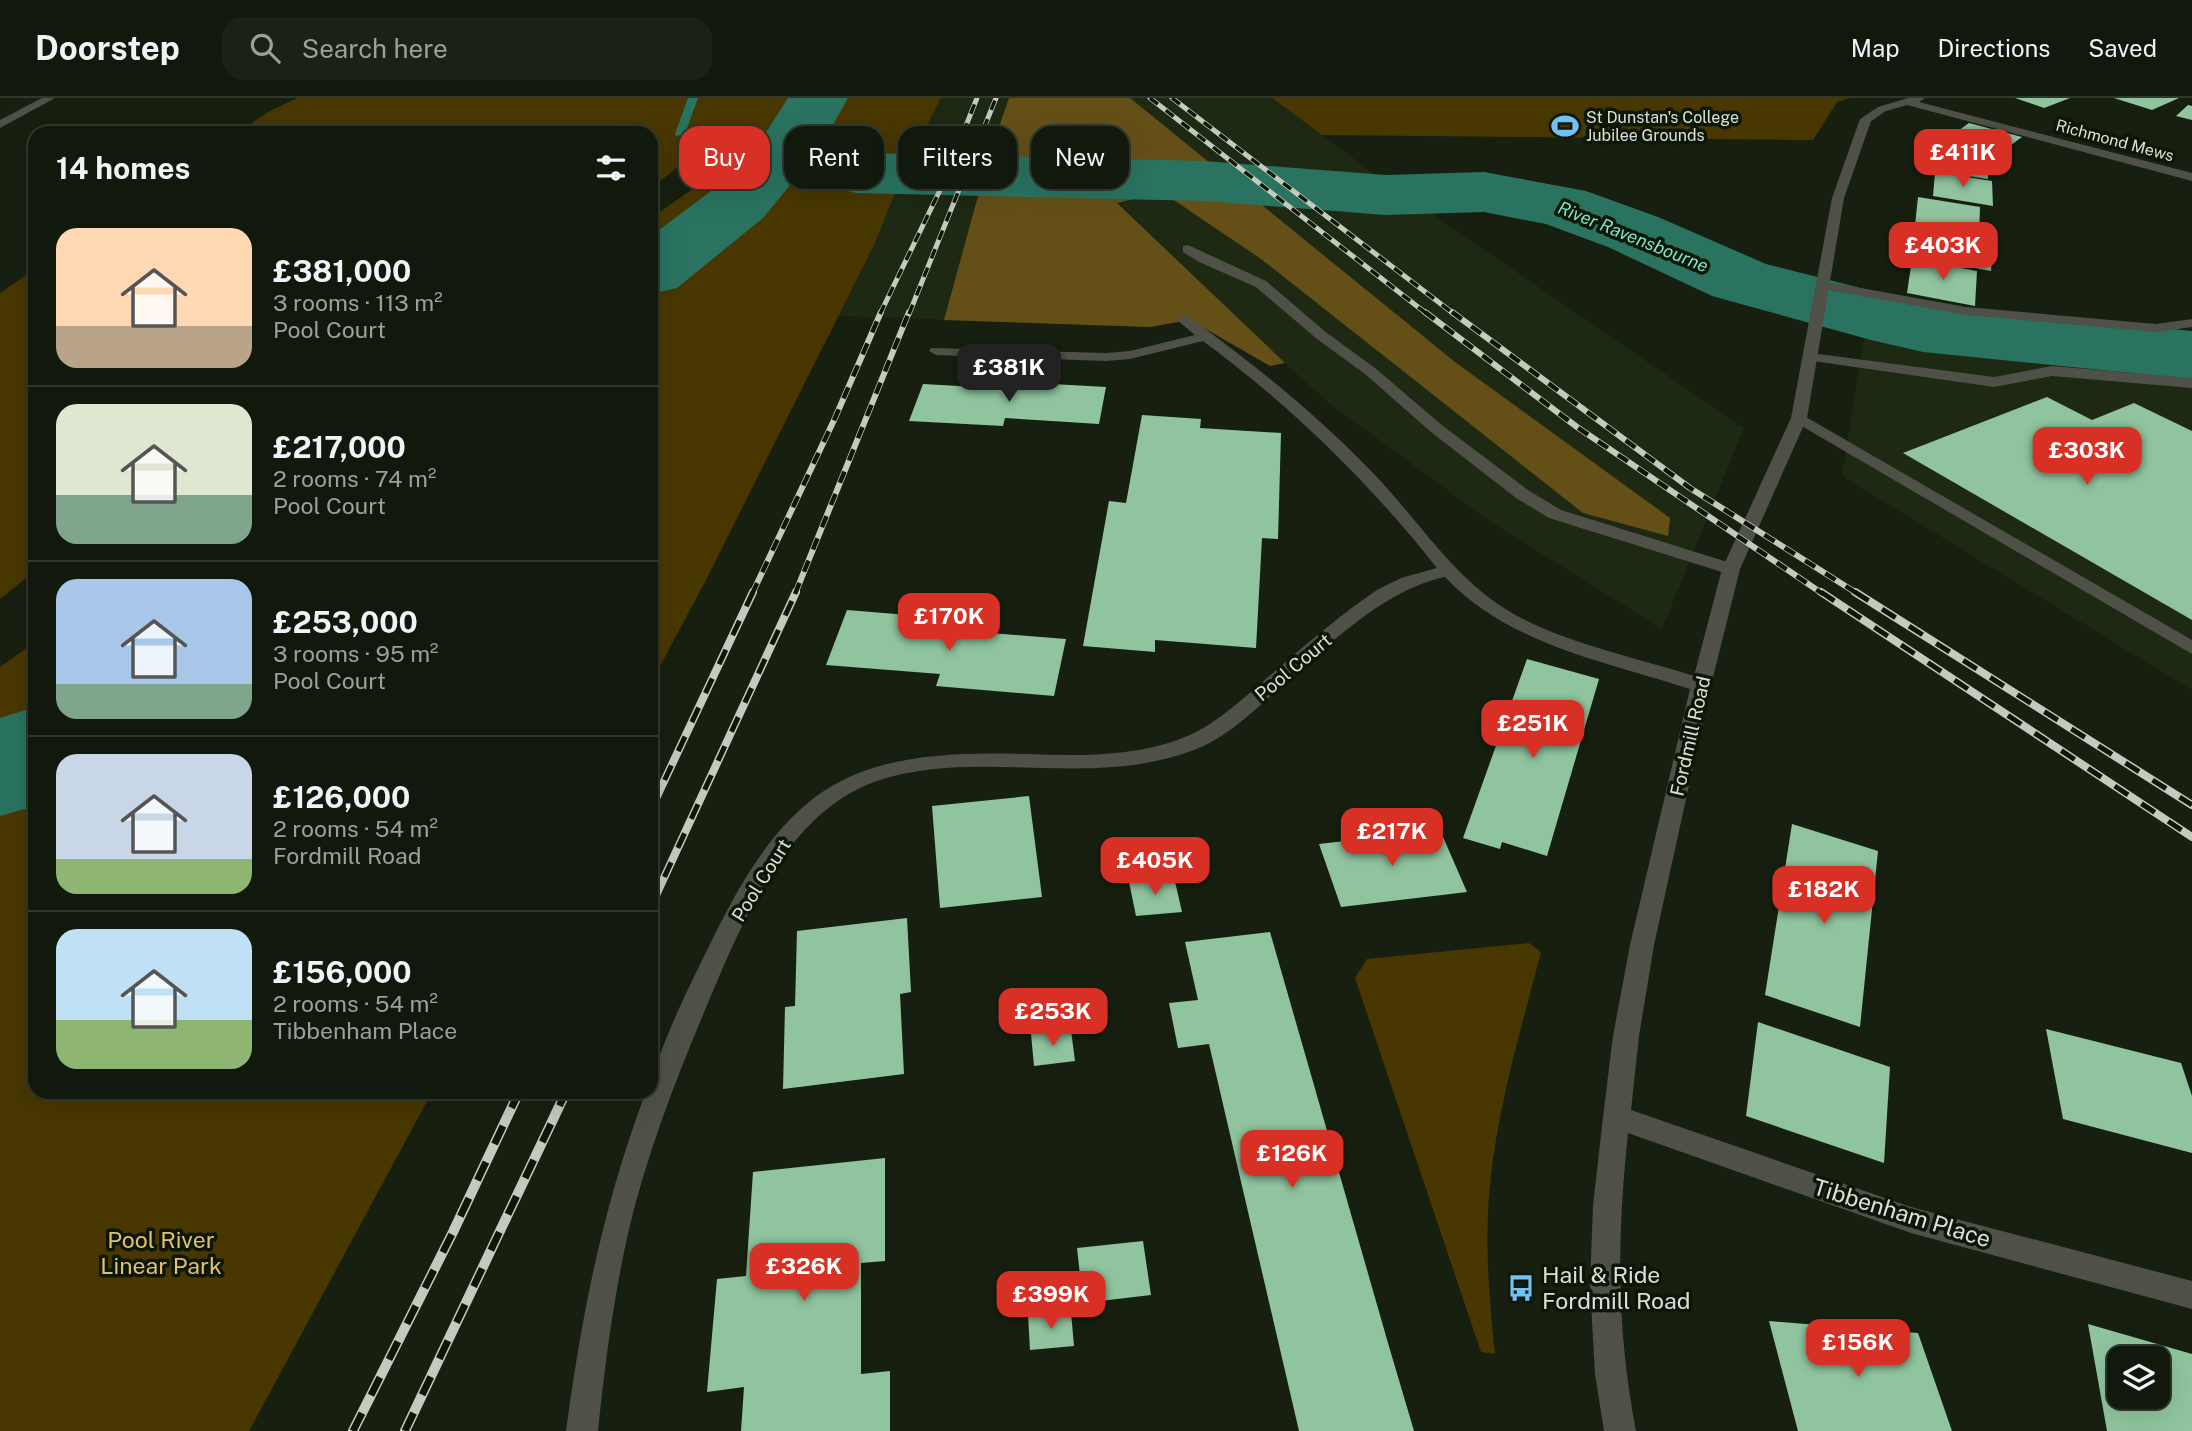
<!DOCTYPE html>
<html lang="en">
<head>
<meta charset="utf-8">
<style>
  body { margin:0; font-family:"Public Sans",sans-serif; background:#1a2115; color:#f1f3f6; height:100vh; display:flex; flex-direction:column; font-size:26px; white-space:nowrap }
  * { box-sizing:border-box; margin:0 }
  p { font-size:23px; color:#9ca09d }
  .icon { flex:none; width:38px; height:38px; fill:none; stroke:currentColor; stroke-width:2; stroke-linecap:round; stroke-linejoin:round }
  .map { position:relative; flex:1; overflow:hidden }
  .drawer { position:absolute; left:28px; top:28px; width:630px; height:973px; display:flex; flex-direction:column; background:#11180c; border-radius:21px; box-shadow:0 7px 28px #0002,0 0 0 2px #30372d }
  .drawer>* { flex:none }
  .top-card { position:absolute; left:679px; top:28px; width:665px; height:63px; display:flex; gap:14px }
  .fabs { position:absolute; left:2107px; top:1248px; display:grid; gap:14px }
  .fabs a { display:grid; place-items:center; width:63px; height:63px; border-radius:14px; background:#11180c; box-shadow:0 7px 28px #0002,0 0 0 2px #30372d; font-size:35px }
  .price { position:absolute; translate:-50% -60px; padding:0 16px; border-radius:14px; background:#d93025; color:#fff; font-size:23px; line-height:46px; filter:drop-shadow(0 2px 4px #0008) }
  .price::after { content:''; position:absolute; left:50%; top:42px; width:21px; height:16px; margin-left:-10px; background:inherit; clip-path:polygon(0 0,100% 0,50% 100%) }
  .price.on { background:#222; color:#fff }
  ul { padding:0; list-style:none }
  li { display:flex; align-items:center; gap:21px; height:175px; padding:0 28px }
  li+li { border-top:2px solid #30372d }
  li span { display:grid; place-items:center; flex:none; width:196px; height:140px; border-radius:21px; color:#555 }
  li>.icon { margin-inline-start:auto }
  span .icon { width:84px; height:84px; fill:#fffc; stroke-width:1 }
  li b { font-size:30px }
  h2 { display:flex; justify-content:space-between; align-items:center; height:84px; padding:0 28px; font-size:30px }
  .tag { padding:0 24px; border-radius:21px; background:#11180c; box-shadow:0 7px 28px #0002,0 0 0 2px #30372d; font-size:24px; line-height:63px }
  .tag.on { background:#d93025; color:#fff }
  header { display:flex; align-items:center; gap:42px; box-sizing:border-box; height:98px; padding:0 35px; background:#11180c; border-bottom:2px solid #30372d }
  header strong { font-size:33px }
  nav { display:flex; gap:38px; margin-inline-start:auto; font-size:24px }
  .search { width:490px; height:63px; background:#1a2115; display:flex; align-items:center; gap:18px; box-sizing:border-box; padding:0 24px; border-radius:21px; color:#9ca09d; font-size:26px }
  .map>svg:first-child { display:block }
</style>
</head>
<body>
<header>
<strong>Doorstep</strong>
<div class="search"><svg class="icon" aria-label="search" viewBox="0 0 24 24"><circle cx="10" cy="10" r="6"/><path d="M15 15l6 6"/></svg>Search here</div>
<nav><a>Map</a><a>Directions</a><a>Saved</a></nav>
</header>
<div class="map">
<svg width="2192" height="1333" viewBox="0 0 2192 1333">
  <rect width="100%" height="100%" fill="#172010"/>
  <path fill="#1d2912" d="M941,0H1272L1391,88L1744,330L1662,531L1488,422L1329,305L1227,213L1150,229L838,218L905,70Z
    M1867,222L1924,235L2192,261V592L1842,378Z"/>
  <path fill="#483700" d="M297,0H941L905,70L874,147L706,482L651,585V120L717,74L687,62L651,90V35H237L268,14Z
    M1272,0H1850L1837,4L1813,42L1322,37Z
    M35,171V473L0,501V195Z
    M35,544V994H432L249,1333H0V569Z
    M1529,845L1541,854C1519,939 1492,1027 1488,1116C1486,1163 1490,1209 1495,1256L1481,1254L1355,880L1367,861Z"/>
  <path fill="#645017" d="M1009,0H1130L1455,264L1670,420L1668,438L1583,415L1261,161L1162,94L1117,105L1285,265L1270,268L1190,222L1150,229L944,222L989,58Z"/>
  <g fill="none" stroke-linecap="round" stroke-linejoin="round">
    <path fill="#2a7361" fill-rule="evenodd" d="M688,0H698L685,36L676,38L675,36Z"/>
    <path fill="#2a7361" fill-rule="evenodd" d="M788,0H848L826,39L866,55L1205,63L1386,77L1484,74L1586,93L1658,119L1766,166L1923,206L2192,233V281L1923,254L1871,242L1712,198L1608,149L1546,126L1484,114L1386,117L1205,103L856,95L833,89L800,75L763,120L677,190L651,196V138L715,90L765,36Z
      M35,609V708L0,718V620Z"/>
  </g>
  <path fill="#8fc49e" fill-rule="evenodd" d="M2015,0H2070L2044,10Z
    M2114,0H2179L2152,12Z
    M2188,7L2192,8V22L2176,18Z
    M1969,25L2022,39L1997,57L1944,43Z
    M1930,47L1987,55L1988,81L1929,72Z
    M1935,74L1992,83L1993,108L1933,98Z
    M1918,99L1980,109L1979,138L1915,127Z
    M1930,131L1993,142L1991,173L1927,161Z
    M1912,161L1977,173L1975,208L1907,195Z
    M1015,284L1106,289L1099,326L1005,320L1003,328L909,323L923,286L1013,291Z
    M2047,299L2092,322L2134,305L2192,333V522L1903,355Z
    M1142,317L1201,321L1200,330L1281,335L1278,441L1262,440L1256,550L1155,542V554L1083,548L1109,403L1126,405Z
    M847,512L957,521L954,532L1066,541L1054,598L936,588L940,576L826,567Z
    M1527,561L1599,581L1547,758L1502,744L1500,751L1463,740Z
    M1029,698L1042,799L940,810L932,708Z
    M1792,726L1878,753L1860,929L1765,897Z
    M1440,732L1467,794L1341,809L1319,746Z
    M1174,779L1182,814L1136,818L1129,784Z
    M907,820L911,894L900,896L904,976L783,991L785,909L795,908L797,833Z
    M1270,834L1388,1245L1414,1333H1299L1209,946L1178,950L1169,905L1198,902L1185,844Z
    M1758,924L1890,969L1884,1065L1746,1018Z
    M2046,931L2181,965L2192,998V1055L2063,1021Z
    M1071,932L1075,963L1034,968L1031,936Z
    M885,1060V1163L861,1165V1276L890,1273V1333H741L744,1289L707,1294L717,1181L746,1178L753,1074Z
    M1143,1143L1151,1197L1083,1205L1077,1150Z
    M1071,1214L1074,1248L1030,1252L1028,1217Z
    M1769,1223L1918,1235L1952,1333H1798Z
    M2088,1226L2192,1256V1333H2107ZM2119,1260H2158V1298H2119Z"/>
  <g fill="none" stroke-linecap="round" stroke-linejoin="round">
    <path fill="#4f5047" fill-rule="evenodd" d="M1188,147L1266,183L1327,235L1375,270L1443,328L1528,392L1561,412L1737,467L1740,471L1737,475H1725L1549,420L1516,400L1431,334L1365,276L1317,241L1256,189L1199,164L1183,154V148Z
      M1822,183L1966,209L2156,226L2192,221V229L2156,234L1966,217L1817,190V184Z
      M1811,255L1994,279L2052,268L2192,280V290L2052,278L1994,289L1806,262L1804,259L1806,256Z
      M1799,315L2192,542V556L1793,323L1791,320Z"/>
    <path fill="#4f5047" fill-rule="evenodd" d="M42,0H55L0,30V22Z
      M1908,0H1925L1919,4L2192,75V83L1907,7L1886,13L1871,23L1844,100L1807,320L1740,471L1711,587L1654,847L1639,938L1631,1012L1911,1109L2192,1183V1211L1911,1135L1628,1035C1617,1142 1616,1227 1636,1333H1604L1595,1276L1590,1187L1593,1108L1603,1019L1613,938L1630,847L1690,591C1604,563 1509,547 1445,479C1381,492 1320,555 1272,597C1249,617 1224,641 1194,652C1088,692 978,649 877,683C781,716 736,839 700,924C672,991 646,1060 629,1131C614,1197 605,1265 598,1333H566C582,1214 603,1109 645,996L651,994C651,962 698,871 714,838C792,680 856,651 1028,656C1079,658 1132,659 1180,641C1213,629 1240,603 1266,581C1302,550 1338,518 1377,492L1401,480L1437,470C1369,384 1291,308 1203,243L1130,261L1106,263L936,257L929,253L931,250L1106,255L1130,253L1195,237L1177,222L1184,218L1189,219C1255,267 1319,318 1375,377C1417,421 1452,477 1504,510C1552,542 1637,560 1694,578L1722,471L1791,320L1832,100L1860,21L1878,9Z"/>
    <defs>
      <path id="rail-far3" d="M1150,0L1427,216
        M1172,0L1454,216
        M880,216L942,88L977,0
        M909,216L996,0"/>
      <path id="rail-far2" d="M1425,214L1577,329L1823,496
        M1452,214L1690,390L1858,496
        M752,496L835,320L881,214
        M795,496L909,214"/>
      <path id="rail-far1" d="M1821,494L2192,739
        M1855,494L2192,707
        M651,711L753,494
        M651,808L796,494"/>
      <path id="rail" d="M353,1333L453,1134L519,994
        M405,1333L566,994"/>
    </defs>
    <use href="#rail-far3" stroke="#c3cabe" stroke-width="5"/>
    <use href="#rail-far2" stroke="#c3cabe" stroke-width="6"/>
    <use href="#rail-far1" stroke="#c3cabe" stroke-width="8"/>
    <use href="#rail" stroke="#c3cabe" stroke-width="10"/>
    <use href="#rail-far3" stroke="#0e1707" stroke-width="3.5" stroke-dasharray="10" stroke-linecap="butt"/>
    <use href="#rail-far2" stroke="#0e1707" stroke-width="4.5" stroke-dasharray="12" stroke-linecap="butt"/>
    <use href="#rail-far1" stroke="#0e1707" stroke-width="5" stroke-dasharray="16" stroke-linecap="butt"/>
    <use href="#rail" stroke="#0e1707" stroke-width="7" stroke-dasharray="20" stroke-linecap="butt"/>
  </g>
  <defs>
    <symbol id="stadium-bare" viewBox="-9 -9 18 18"><path d="M0-5a6.5 5 0 1 0 0 10a6.5 5 0 1 0 0-10ZM-3.5-1.8h7v3.6h-7Z" fill="#70c2f4" stroke="#0e1707" stroke-width="2.5" paint-order="stroke"/></symbol>
    <symbol id="bus-bare" viewBox="-9 -9 18 18"><path d="M-5-6H5V4H4V6H2V4H-2V6H-4V4H-5ZM-3.5-4V0h7V-4ZM-3.5 1.2v1.5H-2V1.2ZM2 1.2v1.5H3.5V1.2Z" fill="#70c2f4" stroke="#0e1707" stroke-width="2.5" paint-order="stroke"/></symbol>
  </defs>
  <g fill-rule="evenodd">
    <use href="#stadium-bare" x="1546" y="9" width="38" height="38"/>
    <use href="#bus-bare" x="1502" y="1171" width="38" height="38"/>
  </g>
  <g text-anchor="middle" stroke-width="7" stroke-linejoin="round" paint-order="stroke">
    <g font-size="16" fill="#dae0d5" stroke="#0e1707" text-anchor="start">
      <text x="1586" y="25">St Dunstan's College<tspan x="1586" dy="18">Jubilee Grounds</tspan></text>
    </g>
    <g font-size="16" fill="#dae0d5" stroke="#0e1707">
      <text transform="translate(2115 42) rotate(15)" y="6">Richmond Mews</text>
    </g>
    <g font-size="18" font-style="italic" fill="#7be6c9" stroke="#0e1707">
      <text transform="translate(1633 139) rotate(22)" y="6">River Ravensbourne</text>
    </g>
    <g font-size="19" fill="#dae0d5" stroke="#0e1707">
      <text transform="translate(1293 569) rotate(-40)" y="7">Pool Court</text>
      <text transform="translate(1690 638) rotate(-77)" y="7">Fordmill Road</text>
      <text transform="translate(761 782) rotate(-58)" y="7">Pool Court</text>
    </g>
    <g font-size="23" fill="#dae0d5" stroke="#0e1707">
      <text transform="translate(1902 1115) rotate(17)" y="8">Tibbenham Place</text>
    </g>
    <g font-size="23" fill="#e0c16e" stroke="#0e1707">
      <text x="161" y="1150">Pool River<tspan x="161" dy="26">Linear Park</tspan></text>
    </g>
    <g font-size="23" fill="#dae0d5" stroke="#0e1707" text-anchor="start">
      <text x="1542" y="1185">Hail &amp; Ride<tspan x="1542" dy="26">Fordmill Road</tspan></text>
    </g>
  </g>
</svg>
<div class="fabs">
<a><svg class="icon" aria-label="layers" viewBox="0 0 24 24"><path d="M12 4l9 5-9 5-9-5zM3 14l9 5 9-5"/></svg></a>
</div>
<b class="price" style="left:1963px;top:91px">£411K</b>
<b class="price" style="left:1943px;top:184px">£403K</b>
<b class="price on" style="left:1009px;top:306px">£381K</b>
<b class="price" style="left:2087px;top:389px">£303K</b>
<b class="price" style="left:949px;top:555px">£170K</b>
<b class="price" style="left:1533px;top:662px">£251K</b>
<b class="price" style="left:1392px;top:770px">£217K</b>
<b class="price" style="left:1155px;top:799px">£405K</b>
<b class="price" style="left:1824px;top:828px">£182K</b>
<b class="price" style="left:1053px;top:950px">£253K</b>
<b class="price" style="left:1292px;top:1092px">£126K</b>
<b class="price" style="left:804px;top:1205px">£326K</b>
<b class="price" style="left:1051px;top:1233px">£399K</b>
<b class="price" style="left:1858px;top:1281px">£156K</b>
<div class="top-card">
<a class="tag on">Buy</a>
<a class="tag">Rent</a>
<a class="tag">Filters</a>
<a class="tag">New</a>
</div>
<section class="drawer">
<h2>14 homes<svg class="icon" aria-label="filters" viewBox="0 0 24 24"><path d="M4 7h16M4 17h16"/><circle cx="9" cy="7" r="2"/><circle cx="15" cy="17" r="2"/></svg></h2>
<ul>
<li><span style="background:linear-gradient(#ffd9b3 70%,#b9a48a 0)"><svg class="icon" aria-label="home" viewBox="0 0 24 24"><path d="M3 11l9-7 9 7M6 9v11h12V9"/></svg></span><div><b>£381,000</b><p>3 rooms · 113 m²</p><p>Pool Court</p></div></li>
<li><span style="background:linear-gradient(#dfe7d0 65%,#7fa58c 0)"><svg class="icon" aria-label="home" viewBox="0 0 24 24"><path d="M3 11l9-7 9 7M6 9v11h12V9"/></svg></span><div><b>£217,000</b><p>2 rooms · 74 m²</p><p>Pool Court</p></div></li>
<li><span style="background:linear-gradient(#a9c7e8 75%,#7fa58c 0)"><svg class="icon" aria-label="home" viewBox="0 0 24 24"><path d="M3 11l9-7 9 7M6 9v11h12V9"/></svg></span><div><b>£253,000</b><p>3 rooms · 95 m²</p><p>Pool Court</p></div></li>
<li><span style="background:linear-gradient(#c9d6e8 75%,#8fb573 0)"><svg class="icon" aria-label="home" viewBox="0 0 24 24"><path d="M3 11l9-7 9 7M6 9v11h12V9"/></svg></span><div><b>£126,000</b><p>2 rooms · 54 m²</p><p>Fordmill Road</p></div></li>
<li><span style="background:linear-gradient(#bfe0f5 65%,#8fb573 0)"><svg class="icon" aria-label="home" viewBox="0 0 24 24"><path d="M3 11l9-7 9 7M6 9v11h12V9"/></svg></span><div><b>£156,000</b><p>2 rooms · 54 m²</p><p>Tibbenham Place</p></div></li>
</ul>
</section>
</div>
</body>
</html>
